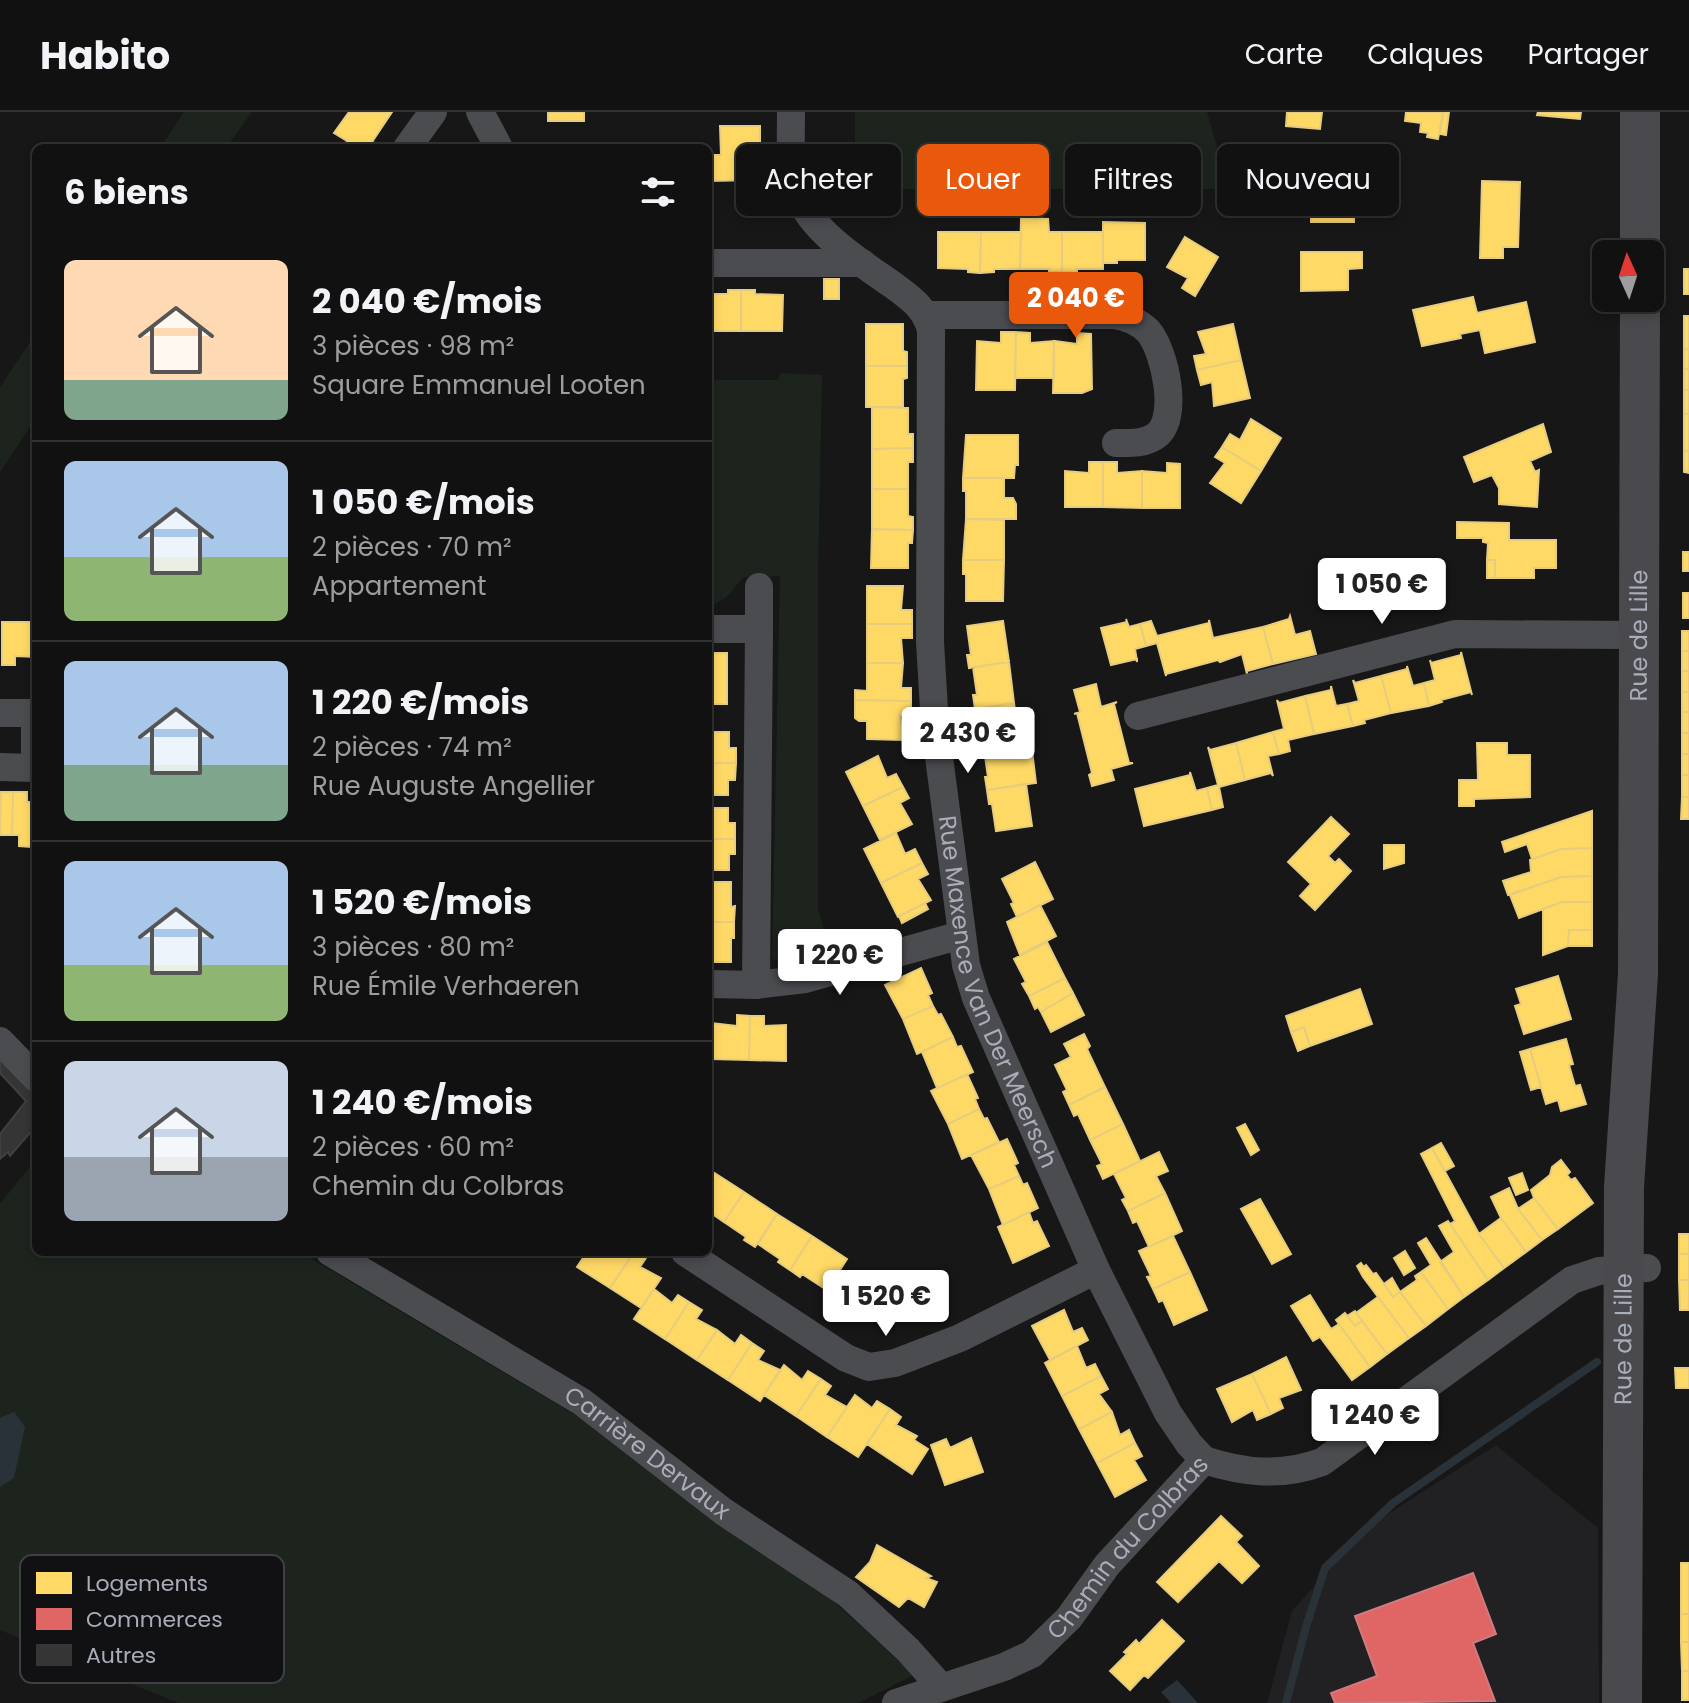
<!DOCTYPE html>
<html lang="fr">
<head>
<meta charset="utf-8">
<style>
  body { margin:0; font-family:Poppins,sans-serif; background:#1a1a1a; color:#f1f3f6; height:100vh; display:flex; flex-direction:column; font-size:30px; white-space:nowrap }
  * { box-sizing:border-box; margin:0 }
  p { font-size:26px; color:#9c9d9f }
  .icon { flex:none; width:44px; height:44px; fill:none; stroke:currentColor; stroke-width:2; stroke-linecap:round; stroke-linejoin:round }
  .map { position:relative; flex:1; overflow:hidden }
  .panel { position:absolute; left:32px; top:32px; width:680px; height:1112px; display:flex; flex-direction:column; background:#111; border-radius:12px; box-shadow:0 4px 12px #0003,0 0 0 2px #303131 }
  .panel>* { flex:none }
  .top-card { position:absolute; left:736px; top:32px; width:760px; height:72px; display:flex; gap:16px }
  .needle { width:52px; rotate:357deg }
  .tools { position:absolute; left:1592px; top:128px; display:grid; gap:16px }
  .tools a { display:grid; place-items:center; width:72px; height:72px; border-radius:12px; background:#111; box-shadow:0 4px 12px #0003,0 0 0 2px #303131; font-size:40px }
  .price { position:absolute; translate:-50% -68px; padding:0 18px; border-radius:8px; background:#fff; color:#222; font-size:26px; line-height:52px; filter:drop-shadow(0 2px 4px #0008) }
  .price::after { content:''; position:absolute; left:50%; top:48px; width:24px; height:18px; margin-left:-12px; background:inherit; clip-path:polygon(0 0,100% 0,50% 100%) }
  .price.current { background:#ea580c; color:#fff }
  ul { padding:0; list-style:none }
  li { display:flex; align-items:center; gap:24px; height:200px; padding:0 32px }
  li+li { border-top:2px solid #303131 }
  li span { display:grid; place-items:center; flex:none; width:224px; height:160px; border-radius:12px; color:#555 }
  li>.icon { margin-inline-start:auto }
  span .icon { width:96px; height:96px; fill:#fffc; stroke-width:1 }
  li b { font-size:34px }
  h2 { display:flex; justify-content:space-between; align-items:center; height:96px; padding:0 32px; font-size:34px }
  .tag { padding:0 28px; border-radius:12px; background:#111; box-shadow:0 4px 12px #0003,0 0 0 2px #303131; font-size:28px; line-height:72px }
  .tag.current { background:#ea580c; color:#fff }
  header { display:flex; align-items:center; gap:48px; box-sizing:border-box; height:112px; padding:0 40px; background:#111; border-bottom:2px solid #303131 }
  header strong { font-size:38px }
  nav { display:flex; gap:44px; margin-inline-start:auto; font-size:28px }
  .map>svg:first-child { display:block }
</style>
</head>
<body>
<header>
<strong>Habito</strong>
<nav><a>Carte</a><a>Calques</a><a>Partager</a></nav>
</header>
<div class="map">
<svg width="1689" height="1591" viewBox="0 0 1689 1591">
  <rect width="100%" height="100%" fill="#171717"/>
  <path fill="#212123" d="M1496,1333L1598,1416L1599,1591H1267L1292,1499L1366,1416Z"/>
  <path fill="#1d241e" d="M184,0H252L226,36H160Z
    M855,0H1207L1229,77H855Z
    M36,221V306L0,360V275Z
    M781,261L822,263L818,463V796L831,841L782,850L772,847L780,464L743,465L727,485L708,496V268H778Z
    M36,1047V1140H300L592,1313L817,1474L914,1563L858,1591H178L0,1518V1092Z"/>
  <path fill="#2a3239" d="M14,1300L25,1315L14,1366L0,1375V1306Z
    M1177,1568L1198,1591H1171L1161,1580Z"/>
  <path fill="#ffd966" stroke="#e5cc7f" stroke-width="2" d="M349,0H392L372,30L375,31L372,36H343L347,29L334,21Z
    M548,0H584V9H548Z
    M1287,0H1322L1320,17L1286,14Z
    M1406,0H1443L1438,27L1427,25L1428,21L1420,20L1421,11L1405,9Z
    M1443,0H1449L1446,23L1440,22Z
    M1538,0H1581L1580,7L1537,3Z
    M720,14H760V36H756V68L708,69V43H721Z
    M1311,65H1360V80H1354V110H1311Z
    M1482,69L1520,70L1518,135H1503V146H1480Z
    M1021,106L1048,107L1049,120H1062V160H1049V157H1020Z
    M1103,110L1145,111V148H1117V151H1103Z
    M938,120H981L980,161L968,160V157L938,156Z
    M981,120H1021L1020,157H994V160L980,161Z
    M1062,120H1103V157H1077V161L1062,160Z
    M1185,125L1218,145L1195,184L1182,176L1188,166L1167,155Z
    M1301,140H1362V156L1348,157V178L1301,179Z
    M1684,157H1689V182H1684Z
    M824,167H839V187H824Z
    M728,178H741V219H708V182H728Z
    M741,178H755V182L783,183L782,219H741Z
    M1473,185L1477,201L1526,190L1535,230L1485,241L1480,218L1460,222L1461,226L1422,234L1413,198Z
    M1684,204H1689V237H1684Z
    M866,212H903V239L907,240V254H866Z
    M1233,212L1241,248L1197,258L1194,244L1206,242L1198,220Z
    M1001,220H1016L1015,278H976L977,229L1001,231Z
    M1016,220L1030,221V231L1054,229V266H1015Z
    M1077,221L1091,222L1092,277L1082,281H1053L1054,229L1077,232Z
    M1684,237H1689V257H1684Z
    M1241,248L1250,286L1214,294L1212,270L1201,273L1197,258Z
    M866,254H907V266L903,267V295H866Z
    M1684,257H1689V278H1684Z
    M1684,278H1689V302H1684Z
    M872,295L908,296V322H913V336L872,337Z
    M1684,302H1689V339H1684Z
    M1251,307L1281,326L1261,359L1222,335L1230,322L1240,328Z
    M1543,312L1551,340L1530,349L1535,360L1539,358L1537,395L1499,392V376L1492,363L1474,370L1464,345Z
    M966,323H1018V353H1015L1014,366H963Z
    M1222,335L1261,359L1241,391L1210,371L1225,351L1215,345Z
    M913,336V350H908V377H872V337Z
    M1684,339H1689V361L1684,360Z
    M1089,350H1103V395H1065V359L1089,361Z
    M1103,350H1117V361L1142,359V396L1103,395Z
    M1167,351L1180,352V396H1142V359L1167,361Z
    M963,366H1004V386H1013L1016,392V407H966V379H963Z
    M872,377H908V404L913,405V418L872,417Z
    M966,407L1004,408V448H963Z
    M1457,410L1509,411V428H1556V456H1534V466H1495V448H1487L1488,431L1483,430V426H1457Z
    M872,417L913,418L912,431H908V456H871Z
    M1683,440H1689V459H1683Z
    M963,448H1004L1003,489H966V462H963Z
    M1487,448H1495V466H1487Z
    M867,474H903L901,498H912V512H867Z
    M1683,481H1689V506H1683Z
    M1290,504L1295,523L1310,519L1316,542L1273,552L1263,515L1289,507Z
    M1126,507L1129,515L1140,512L1146,534L1135,537L1137,550V547L1111,553L1101,516L1127,510Z
    M1209,508L1213,526L1263,515L1273,552L1247,559V562L1242,542L1220,550L1218,548L1166,562V564L1157,531L1146,534L1140,512L1151,509L1157,524L1209,511Z
    M1003,509L1009,550L969,556L967,543H971L967,514Z
    M2,510H36V545L15,544V553H2Z
    M867,512H912V526H901L903,551H867Z
    M1682,519H1689V539H1682Z
    M1682,539H1689V559H1682Z
    M1461,540L1472,583L1471,580L1441,588L1442,590L1429,594L1424,571L1435,568L1430,548L1431,551L1461,543Z
    M708,541H727V592H708Z
    M1009,550L1014,591L975,597L973,583H977L973,555Z
    M867,551H903L901,576H911V589L855,588V578L867,579Z
    M1407,554L1413,574L1424,571L1429,594L1391,601L1381,564L1407,557Z
    M1682,559H1689V580H1682Z
    M1381,564L1391,601L1364,608L1365,611L1353,614L1347,592L1359,589L1353,568L1355,571Z
    M1096,572L1101,595L1117,590L1114,592L1129,651H1133L1111,657L1114,668L1092,674L1089,663L1092,661L1077,601L1074,602L1080,600L1074,578Z
    M1331,574L1336,594L1347,592L1353,614L1314,622L1305,584L1331,578Z
    M1682,580H1689V600H1682Z
    M1305,584L1314,622L1288,628L1290,639L1279,642L1273,620L1284,617L1277,588L1279,591Z
    M855,588L911,589V604L900,603L903,628L867,627V609H859L855,606Z
    M1014,591L1020,632L984,637L981,611H977L975,597Z
    M1682,600H1689V621H1682Z
    M708,620H729V636H736V651H708Z
    M1273,620L1279,642L1268,644L1273,664L1271,661L1245,668L1236,631Z
    M1682,621H1689V642H1682Z
    M1031,630L1036,671L987,678L985,665H988L984,637Z
    M1236,631L1245,668L1219,675L1223,695L1212,698L1207,676L1218,673L1208,635L1210,638Z
    M1477,631H1507V643H1530V685L1474,687V694H1459V668H1478Z
    M1682,642H1689V663H1682Z
    M878,644L887,666L896,662L903,675L863,694L846,660Z
    M708,651H736L735,668H728V683H708Z
    M1190,660L1196,679L1207,676L1212,698L1144,714L1135,677L1190,663Z
    M1682,663H1689V685H1682Z
    M1026,672L1032,714L996,719L992,692H989L987,678Z
    M903,675L909,686L900,691L912,712L880,728L863,694Z
    M1,680H13L12,723H0Z
    M13,680H27V690H36V688V724H31V735L19,734V723H12Z
    M1682,685H1689V707H1681Z
    M708,696H728V711H735V727H708Z
    M1592,699V736L1561,737L1532,747L1527,732L1505,740L1502,730Z
    M1331,705L1349,722L1328,744L1335,751L1339,747L1351,759L1315,798L1300,784L1311,772L1288,750Z
    M896,721L905,742L915,737L922,751L881,771L864,737Z
    M708,727H735V742H729V758H708Z
    M1384,733H1404V751L1384,757Z
    M1592,736V764L1561,765L1508,783L1503,769L1531,760L1530,748L1561,737Z
    M1035,750L1053,787L1017,805L1011,792L1014,791L1002,767Z
    M922,751L928,762L918,767L931,788L898,805L881,771Z
    M1592,764V790H1562L1519,806L1510,783L1561,765Z
    M708,770H731V795L735,794L734,810H709Z
    M1562,790H1592V818H1569L1568,834L1543,843V797Z
    M925,791L928,797L902,811L899,804Z
    M1040,793L1056,824L1020,843L1007,810Z
    M709,810H734V826H731V850H708Z
    M1569,818H1592V834H1568Z
    M1047,830L1065,866L1029,884L1022,872L1026,870L1014,847Z
    M921,856L932,881L928,883L933,894L903,907L885,873Z
    M1558,864L1571,907L1524,922L1515,894L1521,892L1516,877Z
    M1065,866L1073,881L1041,900L1038,895L1035,897L1029,884Z
    M1360,877L1372,912L1310,934L1304,915L1291,920L1286,904Z
    M1073,881L1084,903L1051,920L1041,900Z
    M933,894L938,903L941,902L953,925L917,942L903,907Z
    M708,898H712L711,933H708Z
    M737,903L750,904L749,948L711,947L712,911L737,914Z
    M750,904H764V914L786,913V949L749,948Z
    M1304,915L1310,934L1298,939L1291,920Z
    M1084,922L1090,934L1087,937L1105,975L1069,993L1063,980L1067,978L1055,953L1071,945L1064,932Z
    M953,925L957,935L961,934L973,960L937,976L922,940Z
    M1566,927L1573,952L1569,953L1575,974L1580,973L1586,992L1561,999L1558,988L1546,992L1530,937Z
    M1530,937L1541,975L1531,978L1520,940Z
    M967,962L978,986L975,987L979,997L948,1012L931,979Z
    M1105,975L1123,1012L1090,1028L1078,1002L1074,1004L1069,993Z
    M979,997L984,1007L987,1006L999,1030L962,1047L948,1012Z
    M1123,1012L1140,1049L1103,1067L1097,1054L1102,1052L1090,1028Z
    M1245,1012L1259,1038L1251,1043L1237,1016Z
    M1007,1027L1018,1051L1014,1053L1019,1064L989,1077L971,1043Z
    M1441,1031L1454,1054L1445,1059L1432,1036Z
    M1432,1036L1479,1122L1504,1156L1488,1168L1450,1112L1455,1109L1421,1042Z
    M1159,1040L1168,1059L1156,1064L1165,1081L1128,1099L1122,1088L1126,1086L1114,1062Z
    M1561,1048L1570,1060L1567,1063L1571,1068L1575,1066L1593,1091L1558,1117L1534,1086L1531,1078L1550,1063L1552,1055Z
    M710,1058L744,1080L724,1110L708,1099V1062Z
    M1522,1061L1528,1078L1516,1083L1509,1066Z
    M1019,1064L1023,1073L1027,1071L1038,1096L1003,1113L989,1077Z
    M1509,1076L1518,1097L1542,1128L1526,1140L1501,1106L1491,1085Z
    M744,1080L777,1102L755,1135L744,1128L746,1125L724,1110Z
    M1165,1081L1182,1119L1149,1135L1137,1109L1133,1111L1128,1099Z
    M1534,1086L1558,1117L1542,1128L1518,1097Z
    M1260,1087L1291,1142L1272,1152L1241,1097Z
    M1029,1100L1033,1111L1037,1109L1049,1134L1013,1151L998,1115Z
    M777,1102L812,1124L790,1158L778,1150L780,1147L758,1132Z
    M1501,1106L1526,1140L1504,1156L1479,1122Z
    M1448,1109L1488,1168L1464,1185L1440,1150L1454,1140L1439,1114Z
    M1679,1122H1689V1142H1679Z
    M812,1124L847,1147L827,1178L802,1162L800,1165L790,1158Z
    M1173,1124L1190,1160L1153,1177L1147,1165L1151,1164L1139,1139Z
    M1426,1126L1464,1185L1448,1197L1421,1160L1431,1153L1418,1131Z
    M1405,1139L1415,1156L1404,1163L1394,1146Z
    M587,1140H634L610,1176L577,1155Z
    M634,1140L646,1146L640,1155L661,1166L641,1196L610,1176Z
    M1679,1142H1689V1168H1679Z
    M1361,1151L1364,1155L1366,1153L1373,1162L1376,1161L1393,1185L1400,1180L1426,1214L1409,1226L1363,1165L1357,1154Z
    M1190,1160L1207,1198L1174,1213L1163,1188L1159,1190L1153,1177Z
    M1421,1160L1448,1197L1426,1214L1400,1180L1417,1168L1415,1164Z
    M1392,1166L1400,1180L1393,1185L1384,1172Z
    M1679,1168H1689V1198H1680Z
    M654,1177L672,1191L678,1183L689,1190L665,1227L634,1207Z
    M1310,1183L1331,1217L1339,1212L1370,1255L1352,1268L1320,1225L1313,1229L1291,1194Z
    M1378,1185L1409,1226L1387,1242L1356,1201Z
    M689,1190L702,1198L696,1207L717,1218L697,1248L665,1227Z
    M1064,1198L1073,1220L1082,1216L1088,1228L1050,1248L1032,1214Z
    M1355,1199L1362,1209L1355,1214L1347,1204Z
    M1345,1201L1355,1214L1362,1209L1387,1242L1370,1255L1336,1208Z
    M717,1218L735,1232L741,1223L752,1231L728,1268L697,1248Z
    M752,1231L764,1239L758,1248L780,1258L760,1289L728,1268Z
    M1077,1234L1086,1256L1095,1252L1101,1264L1062,1284L1045,1251Z
    M1286,1245L1301,1278L1279,1286L1283,1296L1271,1302L1252,1262Z
    M784,1253L802,1268L808,1259L821,1267L796,1304L764,1283Z
    M1675,1256H1689V1276H1676Z
    M1252,1262L1271,1302L1257,1308L1253,1298L1232,1310L1217,1277Z
    M1101,1264L1108,1277L1099,1282L1112,1300L1079,1317L1062,1284Z
    M821,1267L831,1274L825,1283L847,1295L827,1325L796,1304Z
    M855,1283L872,1296L877,1289L890,1297L858,1345L827,1325Z
    M890,1297L901,1305L896,1313L917,1324L914,1328L928,1337L912,1362L867,1332Z
    M1112,1300L1120,1323L1129,1318L1135,1331L1097,1351L1079,1317Z
    M971,1326L983,1360L945,1373L931,1333L946,1327L950,1336Z
    M1135,1331L1142,1344L1134,1348L1146,1368L1115,1385L1097,1351Z
    M1221,1404L1242,1424L1236,1430L1259,1454L1242,1471L1219,1449L1178,1490L1157,1470Z
    M877,1433L931,1464L926,1466L937,1470L924,1495L908,1486L899,1495L856,1465L870,1450Z
    M1681,1451H1689V1502H1681Z
    M1681,1502H1689V1530H1681Z
    M1162,1508L1184,1529L1148,1566L1144,1563L1130,1578L1110,1559L1127,1542L1124,1540L1136,1528L1139,1532Z
    M1681,1530H1689V1559H1682Z
    M1682,1559H1689V1588H1682Z"/>
  <path fill="#e06666" stroke="#cf7b7f" stroke-width="2" d="M1473,1461L1496,1522L1473,1531L1495,1589L1335,1591L1331,1581L1377,1564L1355,1504Z"/>
  <g fill="none" stroke-linecap="round" stroke-linejoin="round">
    <path stroke="#2a3239" stroke-width="8" d="M1286,1591L1306,1515L1325,1456L1393,1391L1597,1250"/>
  </g>
  <path fill="#353536" stroke="#3f4043" stroke-width="2" d="M0,942L36,981V1014L10,1044L8,1040L0,1047V1022L26,989L0,961Z"/>
  <g fill="none" stroke-linecap="round" stroke-linejoin="round">
    <g stroke="#4b4c50" stroke-width="28">
      <path d="M480,0L499,36"/>
      <path id="s1" d="M791,0C791,27 789,54 797,80C809,118 861,151 893,173C911,187 925,195 931,218L930,530L935,614L966,853L976,886L1096,1158L1168,1301L1189,1332L1204,1348"/>
      <path d="M407,36L433,0"/>
      <path d="M708,151H862"/>
      <path d="M927,203H1114C1127,205 1138,209 1148,219C1165,238 1181,310 1154,325C1143,332 1129,331 1116,331"/>
      <path d="M708,517H759V475"/>
      <path d="M0,601H35V656L0,655"/>
      <path d="M1138,604L1455,522L1639,523"/>
      <path d="M708,872L756,873L805,867L961,823"/>
      <path d="M756,873L759,517"/>
      <path d="M0,929L36,966"/>
      <path id="s2" d="M330,1140L582,1290L724,1400L848,1482L908,1538L941,1575"/>
      <path d="M685,1140L846,1246L869,1255L895,1251L960,1226L1096,1158"/>
      <path id="s3" d="M896,1591L1004,1555L1032,1542L1069,1506L1107,1453L1204,1348C1244,1361 1281,1365 1322,1350L1572,1168L1599,1159L1647,1156"/>
    </g>
    <g stroke="#4a4a4e" stroke-width="40">
      <path d="M1640,142V0"/>
      <path id="s4" d="M1622,1591L1624,1075L1638,862L1640,186"/>
    </g>
  </g>
  <g text-anchor="middle" stroke-width="8" stroke-linejoin="round" paint-order="stroke">
    <g font-size="24" fill="#a8adb8" stroke="#111113">
      <text dy="8" stroke="none"><textPath href="#s4" startOffset="1068">Rue de Lille</textPath></text>
      <text dy="8" stroke="none"><textPath href="#s1" startOffset="948">Rue Maxence Van Der Meersch</textPath></text>
      <text dy="8" stroke="none"><textPath href="#s4" startOffset="364">Rue de Lille</textPath></text>
      <text dy="8" stroke="none"><textPath href="#s2" startOffset="376">Carrière Dervaux</textPath></text>
      <text dy="8" stroke="none"><textPath href="#s3" startOffset="288">Chemin du Colbras</textPath></text>
    </g>
  </g>
  <rect x="20" y="1443" width="264" height="128" rx="12" fill="#111113" stroke="#3e4045" stroke-width="2"/>
  <rect x="36" y="1460" width="36" height="22" fill="#ffd966"/>
  <rect x="36" y="1496" width="36" height="22" fill="#e06666"/>
  <rect x="36" y="1532" width="36" height="22" fill="#353536"/>
  <g font-size="22" fill="#a8adb8">
    <text x="86" y="1479">Logements</text>
    <text x="86" y="1515">Commerces</text>
    <text x="86" y="1551">Autres</text>
  </g>
</svg>
<div class="tools">
<a><svg class="needle" viewBox="-14 -14 28 28"><path d="M0-13l5 13h-10z" fill="#e53935"/><path d="M0 13l5-13h-10z" fill="#9c9d9f"/></svg></a>
</div>
<b class="price current" style="left:1076px;top:228px">2 040 €</b>
<b class="price" style="left:1382px;top:514px">1 050 €</b>
<b class="price" style="left:968px;top:663px">2 430 €</b>
<b class="price" style="left:840px;top:885px">1 220 €</b>
<b class="price" style="left:886px;top:1226px">1 520 €</b>
<b class="price" style="left:1375px;top:1345px">1 240 €</b>
<div class="top-card">
<a class="tag">Acheter</a>
<a class="tag current">Louer</a>
<a class="tag">Filtres</a>
<a class="tag">Nouveau</a>
</div>
<section class="panel">
<h2>6 biens<svg class="icon" aria-label="filters" viewBox="0 0 24 24"><path d="M4 7h16M4 17h16"/><circle cx="9" cy="7" r="2"/><circle cx="15" cy="17" r="2"/></svg></h2>
<ul>
<li><span style="background:linear-gradient(#ffd9b3 75%,#7fa58c 0)"><svg class="icon" aria-label="home" viewBox="0 0 24 24"><path d="M3 11l9-7 9 7M6 9v11h12V9"/></svg></span><div><b>2 040 €/mois</b><p>3 pièces · 98 m²</p><p>Square Emmanuel Looten</p></div></li>
<li><span style="background:linear-gradient(#a9c7e8 60%,#8fb573 0)"><svg class="icon" aria-label="home" viewBox="0 0 24 24"><path d="M3 11l9-7 9 7M6 9v11h12V9"/></svg></span><div><b>1 050 €/mois</b><p>2 pièces · 70 m²</p><p>Appartement</p></div></li>
<li><span style="background:linear-gradient(#a9c7e8 65%,#7fa58c 0)"><svg class="icon" aria-label="home" viewBox="0 0 24 24"><path d="M3 11l9-7 9 7M6 9v11h12V9"/></svg></span><div><b>1 220 €/mois</b><p>2 pièces · 74 m²</p><p>Rue Auguste Angellier</p></div></li>
<li><span style="background:linear-gradient(#a9c7e8 65%,#8fb573 0)"><svg class="icon" aria-label="home" viewBox="0 0 24 24"><path d="M3 11l9-7 9 7M6 9v11h12V9"/></svg></span><div><b>1 520 €/mois</b><p>3 pièces · 80 m²</p><p>Rue Émile Verhaeren</p></div></li>
<li><span style="background:linear-gradient(#c9d6e8 60%,#9aa5b1 0)"><svg class="icon" aria-label="home" viewBox="0 0 24 24"><path d="M3 11l9-7 9 7M6 9v11h12V9"/></svg></span><div><b>1 240 €/mois</b><p>2 pièces · 60 m²</p><p>Chemin du Colbras</p></div></li>
</ul>
</section>
</div>
</body>
</html>
